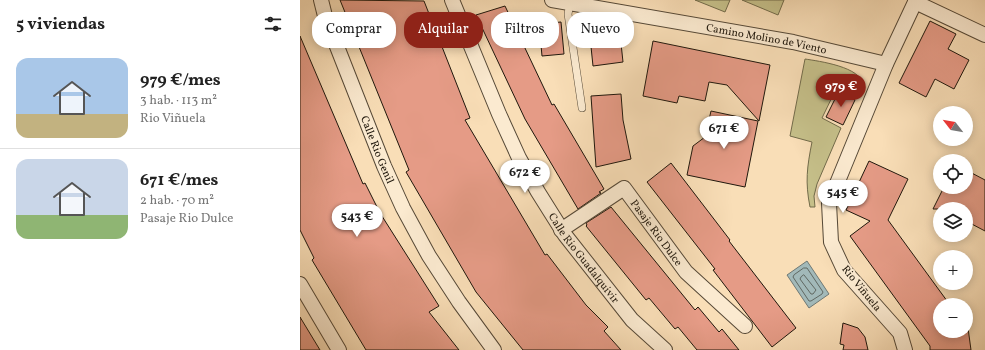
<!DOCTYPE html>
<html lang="es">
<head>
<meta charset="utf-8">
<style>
  body { margin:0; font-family:Vollkorn,serif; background:#f2f2f2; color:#222; height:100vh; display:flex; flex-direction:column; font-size:15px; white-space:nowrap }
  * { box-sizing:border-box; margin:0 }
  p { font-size:13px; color:#767676 }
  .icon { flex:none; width:22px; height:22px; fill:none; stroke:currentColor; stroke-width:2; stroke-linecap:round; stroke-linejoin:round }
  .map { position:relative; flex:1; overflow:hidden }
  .panel { display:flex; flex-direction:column; background:#fff; width:300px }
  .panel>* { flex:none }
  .top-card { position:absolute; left:12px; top:12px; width:380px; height:36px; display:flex; gap:8px }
  .needle { width:26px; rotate:301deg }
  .buttons { position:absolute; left:633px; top:106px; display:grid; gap:8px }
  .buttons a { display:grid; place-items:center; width:40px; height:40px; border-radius:50%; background:#fff; box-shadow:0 2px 10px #0003; font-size:20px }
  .price { position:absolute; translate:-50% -34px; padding:0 9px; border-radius:14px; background:#fff; color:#222; font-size:13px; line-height:26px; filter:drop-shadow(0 1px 2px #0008) }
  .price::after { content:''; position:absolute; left:50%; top:24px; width:12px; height:9px; margin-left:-6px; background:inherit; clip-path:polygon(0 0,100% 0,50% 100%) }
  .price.on { background:#8f2418; color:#fff }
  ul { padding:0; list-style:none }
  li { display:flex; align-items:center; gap:12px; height:100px; padding:0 16px }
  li+li { border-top:1px solid #e0e0e0 }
  li span { display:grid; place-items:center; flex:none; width:112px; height:80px; border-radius:12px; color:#555 }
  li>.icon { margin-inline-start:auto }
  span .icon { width:48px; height:48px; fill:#fffc; stroke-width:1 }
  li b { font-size:17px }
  h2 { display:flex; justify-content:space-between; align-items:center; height:48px; padding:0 16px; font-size:17px }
  .tag { padding:0 14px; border-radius:16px; background:#fff; box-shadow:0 2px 10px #0003; font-size:14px; line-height:36px }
  .tag.on { background:#8f2418; color:#fff }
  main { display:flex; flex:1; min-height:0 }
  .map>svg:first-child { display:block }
</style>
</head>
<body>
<main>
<section class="panel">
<h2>5 viviendas<svg class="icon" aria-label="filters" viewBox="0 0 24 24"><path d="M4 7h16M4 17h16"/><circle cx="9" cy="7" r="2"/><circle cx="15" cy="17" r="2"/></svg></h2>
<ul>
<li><span style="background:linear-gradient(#a9c7e8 70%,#c2b280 0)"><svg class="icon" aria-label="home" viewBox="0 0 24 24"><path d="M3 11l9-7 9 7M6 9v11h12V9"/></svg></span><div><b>979 €/mes</b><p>3 hab. · 113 m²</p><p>Rio Viñuela</p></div></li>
<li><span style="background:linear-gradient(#c9d6e8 70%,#8fb573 0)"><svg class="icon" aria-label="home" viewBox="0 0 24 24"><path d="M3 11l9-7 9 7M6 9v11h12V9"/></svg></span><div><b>671 €/mes</b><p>2 hab. · 70 m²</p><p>Pasaje Rio Dulce</p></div></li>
</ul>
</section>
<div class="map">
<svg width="685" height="350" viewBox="0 0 685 350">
  <rect width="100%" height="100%" fill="#f9deb7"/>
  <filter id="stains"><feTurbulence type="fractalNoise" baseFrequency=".005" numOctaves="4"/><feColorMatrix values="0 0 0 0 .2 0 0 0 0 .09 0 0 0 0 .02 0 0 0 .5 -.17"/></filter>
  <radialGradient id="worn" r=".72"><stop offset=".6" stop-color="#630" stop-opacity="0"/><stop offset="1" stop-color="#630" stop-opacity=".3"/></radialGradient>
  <path fill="#c5bf89" stroke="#726b4a" d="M395,0H430L425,12Z
    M442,0H484L478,15Z
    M505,59C518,61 563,67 562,85C562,89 559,93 557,97L537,87L522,118L541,128L517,184L514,196L515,207H510C505,182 507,167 512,142L490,136Z"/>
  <path fill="#a2b9b9" stroke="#6e7874" d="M507,261L529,294L509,308L487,275Z"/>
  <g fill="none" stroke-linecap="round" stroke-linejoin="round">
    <path stroke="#606862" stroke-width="1" d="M504,268H507L523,292L522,294L511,301H509L493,277L494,275Z
      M504,275L516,290L513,294H511L500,279L501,277Z"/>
  </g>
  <path fill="#e59b86" stroke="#1f170c" d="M40,0L124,1L170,118L165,120L245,255L247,254L286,305L308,327L304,331L321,350H223L176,292L106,172L109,170Z
    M205,6L252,105L254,104L304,189L299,192L301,193L278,209L225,119L176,15Z
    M630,21L656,34L648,49L669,60L654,89L635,79L626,97L599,83Z
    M261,22L264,54L242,56L239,24Z
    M320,34L323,62L293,66L290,37Z
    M0,36L63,184L65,183L80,213L139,306L129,312L159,350H66L12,260L14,258L0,230Z
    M353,41L470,65L459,121L427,85L409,82L405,101L379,96L377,103L343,96Z
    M539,91L555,100L543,125L526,117Z
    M321,94L323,120L331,159L296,167L291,96Z
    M411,111L458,121L445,187L387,175L393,146L405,137Z
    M569,161L608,179L588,220L650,305H640V331H666V326L668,328L671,350H630V346L550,236L570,221L546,210Z
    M371,163L430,240L429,241L496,328L472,347L413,270L415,269L347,182Z
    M666,170L685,180V231L666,221V209H633L644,187H666Z
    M311,207L395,310L398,307L419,332L422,329L439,350H397L378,327L375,329L349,298L346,300L286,226L287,225L286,223Z
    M0,317L20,350H0Z
    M543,323L558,328L565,337L568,350H543L544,345L540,344Z"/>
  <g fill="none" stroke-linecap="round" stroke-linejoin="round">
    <defs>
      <path id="lane" d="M270,3L268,14L282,108"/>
      <g id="street">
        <path id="s1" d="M21,0L25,16L84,166L103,208L129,256L159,302L194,350"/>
        <path id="s2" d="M152,0L199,114L219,158L238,192L265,235L332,320L365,350"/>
        <path id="s3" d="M252,0L493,42L586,64"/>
        <path d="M615,2L685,35"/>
        <path id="s4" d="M261,230L324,188L386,272L445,326"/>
        <path d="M0,284L39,350"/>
        <path d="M605,350L600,333L544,270L531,242L529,203L586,64L616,0"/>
      </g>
    </defs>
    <use href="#lane" stroke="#564937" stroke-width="8"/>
    <use href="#street" stroke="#564937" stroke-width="16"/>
    <use href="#lane" stroke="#fbead0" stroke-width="7"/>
    <use href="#street" stroke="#fbead0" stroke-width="14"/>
  </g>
  <g text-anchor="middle" stroke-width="4" stroke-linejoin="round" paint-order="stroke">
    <g font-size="11" fill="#1f170c" stroke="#fbead0">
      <text dy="4" stroke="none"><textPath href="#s3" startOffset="218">Camino Molino de Viento</textPath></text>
      <text dy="4" stroke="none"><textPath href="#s1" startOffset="160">Calle Rio Genil</textPath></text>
      <text dy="4" stroke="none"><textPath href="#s4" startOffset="131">Pasaje Rio Dulce</textPath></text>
      <text dy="4" stroke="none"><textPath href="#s2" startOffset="291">Calle Rio Guadalquivir</textPath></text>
      <text transform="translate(562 288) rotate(51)" y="4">Rio Viñuela</text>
    </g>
  </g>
  <rect width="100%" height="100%" filter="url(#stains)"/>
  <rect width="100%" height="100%" fill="url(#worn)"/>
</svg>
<div class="buttons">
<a><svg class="needle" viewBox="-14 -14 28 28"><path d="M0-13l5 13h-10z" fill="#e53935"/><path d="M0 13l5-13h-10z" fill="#767676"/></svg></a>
<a><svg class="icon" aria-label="locate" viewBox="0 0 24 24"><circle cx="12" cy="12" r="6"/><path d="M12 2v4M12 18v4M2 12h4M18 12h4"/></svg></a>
<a><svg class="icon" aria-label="layers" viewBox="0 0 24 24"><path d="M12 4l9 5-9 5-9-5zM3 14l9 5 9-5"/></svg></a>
<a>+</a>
<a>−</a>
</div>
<b class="price on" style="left:541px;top:108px">979 €</b>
<b class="price" style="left:424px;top:150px">671 €</b>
<b class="price" style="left:225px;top:194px">672 €</b>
<b class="price" style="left:543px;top:214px">545 €</b>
<b class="price" style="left:57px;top:238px">543 €</b>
<div class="top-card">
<a class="tag">Comprar</a>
<a class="tag on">Alquilar</a>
<a class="tag">Filtros</a>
<a class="tag">Nuevo</a>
</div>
</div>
</main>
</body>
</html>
